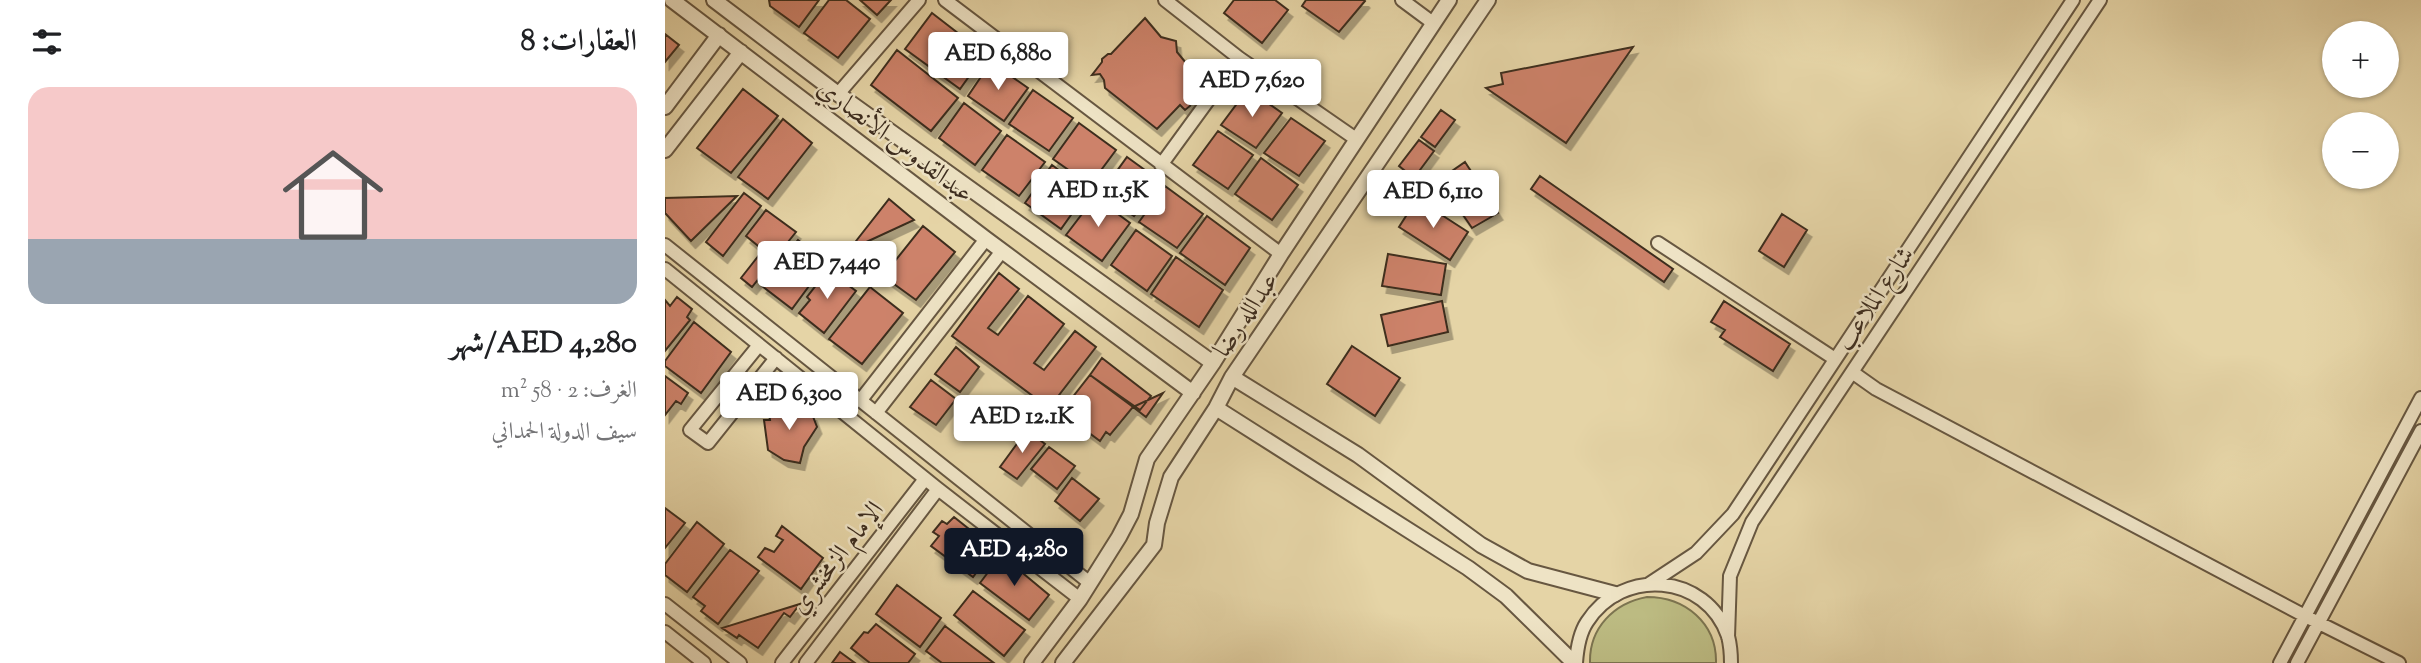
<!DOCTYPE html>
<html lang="ar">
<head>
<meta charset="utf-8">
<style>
  body { margin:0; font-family:"Sorts Mill Goudy",Amiri,serif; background:#f6f6f6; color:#202124; direction:rtl; height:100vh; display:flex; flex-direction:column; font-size:26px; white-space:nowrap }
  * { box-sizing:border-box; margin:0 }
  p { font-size:23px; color:#757577 }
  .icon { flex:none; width:38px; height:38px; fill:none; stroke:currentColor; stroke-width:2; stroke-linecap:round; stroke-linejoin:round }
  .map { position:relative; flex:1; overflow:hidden; direction:ltr }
  .details { display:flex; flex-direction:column; background:#fff; width:665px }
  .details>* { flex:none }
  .controls { position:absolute; left:1657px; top:21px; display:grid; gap:14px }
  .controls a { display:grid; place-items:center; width:77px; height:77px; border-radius:50%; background:#fff; box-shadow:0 2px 5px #0004; font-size:35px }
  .price { position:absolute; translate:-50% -60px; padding:0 16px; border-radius:7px; background:#fff; color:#222; font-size:23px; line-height:46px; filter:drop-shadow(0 2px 4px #0008) }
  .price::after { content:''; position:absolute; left:50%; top:42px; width:21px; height:16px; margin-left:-10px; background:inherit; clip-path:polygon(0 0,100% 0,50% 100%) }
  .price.selected { background:#111827; color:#fff }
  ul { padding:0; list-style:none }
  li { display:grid; align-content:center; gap:14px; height:371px; padding:0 28px }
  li+li { border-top:2px solid #e0e0e0 }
  li span { display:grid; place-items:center; height:217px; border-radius:21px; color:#555 }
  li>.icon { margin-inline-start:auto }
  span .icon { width:126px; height:126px; fill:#fffc; stroke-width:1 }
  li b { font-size:30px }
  h2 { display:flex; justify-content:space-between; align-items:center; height:84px; padding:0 28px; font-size:30px }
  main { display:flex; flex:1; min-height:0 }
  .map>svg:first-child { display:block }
</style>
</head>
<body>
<main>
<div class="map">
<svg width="1756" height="663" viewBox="0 0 1756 663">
  <defs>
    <filter id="shadow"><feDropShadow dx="4.5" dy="7" stdDeviation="0" flood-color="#0004"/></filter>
  </defs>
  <rect width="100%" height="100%" fill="#e5d4a6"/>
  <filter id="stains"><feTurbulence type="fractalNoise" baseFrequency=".00286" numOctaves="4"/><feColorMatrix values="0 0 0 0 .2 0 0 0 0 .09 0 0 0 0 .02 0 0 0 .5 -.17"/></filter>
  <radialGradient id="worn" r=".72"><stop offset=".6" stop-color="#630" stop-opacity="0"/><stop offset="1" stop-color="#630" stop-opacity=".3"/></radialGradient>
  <path fill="#bcbb82" stroke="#7c7450" stroke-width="2" d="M982,597C1020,597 1052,623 1051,663H925C924,628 949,603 982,597Z"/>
  <path fill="#cd826b" stroke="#3d2d1f" stroke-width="2" filter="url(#shadow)" d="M104,0H154L134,27L105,6Z
    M164,0H181L205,19L173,58L139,33Z
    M195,0H226L212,15Z
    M569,0H610L623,10L597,43L559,13Z
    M641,0H699L700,1L674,32L637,6Z
    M267,13L320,54L295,89L240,49Z
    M480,18L496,37L511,41L512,52L535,80L524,91L528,99L525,106L520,110L515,105L492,129L440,88L439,80L435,74L427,75L437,62V59L443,54H446Z
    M0,34L14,45L0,62Z
    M968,47L901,143L821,88L838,84L836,73Z
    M232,50L293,98L266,131L206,85Z
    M326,62L363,88L339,121L303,96Z
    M78,89L113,116L66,173L32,148Z
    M583,89L617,113L591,148L556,125Z
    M368,90L408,118L384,151L344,124Z
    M299,103L336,131L310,165L274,138Z
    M776,110L790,120L770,147L756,137Z
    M626,118L660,141L634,176L599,153Z
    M118,119L147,143L103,199L73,177Z
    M414,123L451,150L425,185L388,159Z
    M553,131L588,155L563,189L528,165Z
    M342,135L380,162L354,196L317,170Z
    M754,140L769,151L749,178L734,166Z
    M462,157L495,181L469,216L436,193Z
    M596,158L633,185L607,220L570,194Z
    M800,162L833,213L807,228L774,180Z
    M387,165L423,191L396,229L360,203Z
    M733,172L746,180L728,208L714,199Z
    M875,176L1008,269L999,282L866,189Z
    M500,186L538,214L512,248L474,222Z
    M79,193L96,206L58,256L41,242Z
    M72,196L26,241L0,213V198Z
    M430,197L465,223L437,261L401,235Z
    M224,199L249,220L184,250Z
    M752,199L803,232L785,260L734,227Z
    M101,210L131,232L87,287L76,278L98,250L81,236Z
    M1117,214L1142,230L1119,267L1094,251Z
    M542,216L585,248L560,285L515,253Z
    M258,226L290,252L251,300L218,276Z
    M471,230L507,256L482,291L446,265Z
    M133,240L161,263L127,309L97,286Z
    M723,254L781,264L776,295L717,286Z
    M511,257L558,290L534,327L486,294Z
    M163,270L191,291L159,333L134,313L145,300L142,297Z
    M334,273L354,289L323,328L333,335L363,296L399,324L369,363L379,370L410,331L431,347L384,408L287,336Z
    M205,287L238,313L197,364L164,339Z
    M12,297L27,309L22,317L25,320L0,351V300L5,306Z
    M777,301L783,332L723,346L716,315Z
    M1059,301L1125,344L1108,371L1055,337L1060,330L1046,322Z
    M29,322L66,352L36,393L0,366V361Z
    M687,346L735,378L710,416L662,384Z
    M291,347L314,367L295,392L270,374Z
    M437,358L486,396L475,410L425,375Z
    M425,375L468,407L445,435L441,432L435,441L396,412Z
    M0,376L23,393L16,404L11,401L0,415Z
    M266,380L291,399L271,425L245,407Z
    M498,393L481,417L468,407Z
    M109,405L147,414L152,427L139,447L135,463L119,460L103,450L99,420H105L103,408Z
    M362,430L380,444L352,479L335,467Z
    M384,447L410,466L392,489L366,469Z
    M407,478L434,499L415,521L390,501Z
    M0,508L20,523L0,548Z
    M289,517L329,549L308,577L266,546L274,536L268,532L277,521L282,524Z
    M32,522L59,544L22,592L0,575V564Z
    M117,526L158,558L136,589L93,557L100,548L109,552L118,540L111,536Z
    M65,550L94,571L53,624L36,611L40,606L28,597Z
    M336,555L384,595L364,620L315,583Z
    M232,585L276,618L255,647L211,614Z
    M308,591L360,630L339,656L289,615Z
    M135,604L125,617L119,613L93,648L74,635L72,638L57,628Z
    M211,624L250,654L243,663H205L186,648L199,632L203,633Z
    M280,626L329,663H277L261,651Z
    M175,652L190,663H167Z"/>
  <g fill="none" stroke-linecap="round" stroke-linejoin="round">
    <defs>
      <path id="minor" d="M280,0L616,254
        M500,0L574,58L691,139
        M737,0L768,23
        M173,94L254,0
        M496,165L574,58
        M993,243L1170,359
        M0,245L425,583
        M0,269L273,489L415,599
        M94,345L25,430L43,443L111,358
        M1187,372L1211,389L1640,616L1734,663
        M195,401L321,239
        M211,413L337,251
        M984,584L1031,553L1068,514L1408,0
        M0,604L75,663
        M0,632L39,663
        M1063,637L1065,576L1087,522L1435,0
        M117,663L260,479
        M141,663L273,489
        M911,663C912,649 914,634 922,622C957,567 1041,573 1063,636C1065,644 1066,655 1066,663
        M1615,663L1756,398
        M1632,663L1756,431"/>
      <path id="tertiary" d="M7,0L321,239L528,393
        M49,0L173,94L548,363
        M0,107L54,35
        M0,150L76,52
        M567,377L693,455L816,545L863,571L950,594
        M551,408L803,568L841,596L909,663
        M367,663L415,599L454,537L466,514L482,459L548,363L616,254L784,0
        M398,663L489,545L492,523L506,477L551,408L567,377L823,0"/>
    </defs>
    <use href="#minor" stroke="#675741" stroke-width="16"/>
    <use href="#tertiary" stroke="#675741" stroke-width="18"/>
    <use href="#minor" stroke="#eee3c5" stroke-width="12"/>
    <use href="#tertiary" stroke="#eee3c5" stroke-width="14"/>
  </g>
  <g text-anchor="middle" stroke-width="5" stroke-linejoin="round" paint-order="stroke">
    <g font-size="26" fill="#3d2d1f" stroke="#eee3c5">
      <text transform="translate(231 140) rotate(37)" y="9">عبدالقدوس الأنصاري</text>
      <text transform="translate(1209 298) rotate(-56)" y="9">شارع الملاعب</text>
      <text transform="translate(580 314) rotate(-56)" y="9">عبدالله رضا</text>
      <text transform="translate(171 557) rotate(-52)" y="9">الإمام الزمخشري</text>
    </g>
  </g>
  <rect width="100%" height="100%" filter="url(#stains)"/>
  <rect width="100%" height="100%" fill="url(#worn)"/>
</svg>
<div class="controls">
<a>+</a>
<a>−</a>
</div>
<b class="price" style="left:333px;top:92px">AED 6,880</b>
<b class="price" style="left:587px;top:119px">AED 7,620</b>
<b class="price" style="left:433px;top:229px">AED 11.5K</b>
<b class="price" style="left:768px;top:230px">AED 6,110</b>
<b class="price" style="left:162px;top:301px">AED 7,440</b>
<b class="price" style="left:124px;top:432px">AED 6,300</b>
<b class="price" style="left:357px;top:455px">AED 12.1K</b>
<b class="price selected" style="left:349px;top:588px">AED 4,280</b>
</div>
<section class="details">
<h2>العقارات: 8<svg class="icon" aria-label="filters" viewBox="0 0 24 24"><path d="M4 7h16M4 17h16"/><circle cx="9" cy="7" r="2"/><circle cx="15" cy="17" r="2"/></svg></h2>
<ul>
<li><span style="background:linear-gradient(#f6c9c9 70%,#9aa5b1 0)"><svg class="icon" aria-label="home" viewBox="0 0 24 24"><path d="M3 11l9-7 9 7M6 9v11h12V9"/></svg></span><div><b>AED 4,280/شهر</b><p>الغرف: 2 · 58 m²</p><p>سيف الدولة الحمداني</p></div></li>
</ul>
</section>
</main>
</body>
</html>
